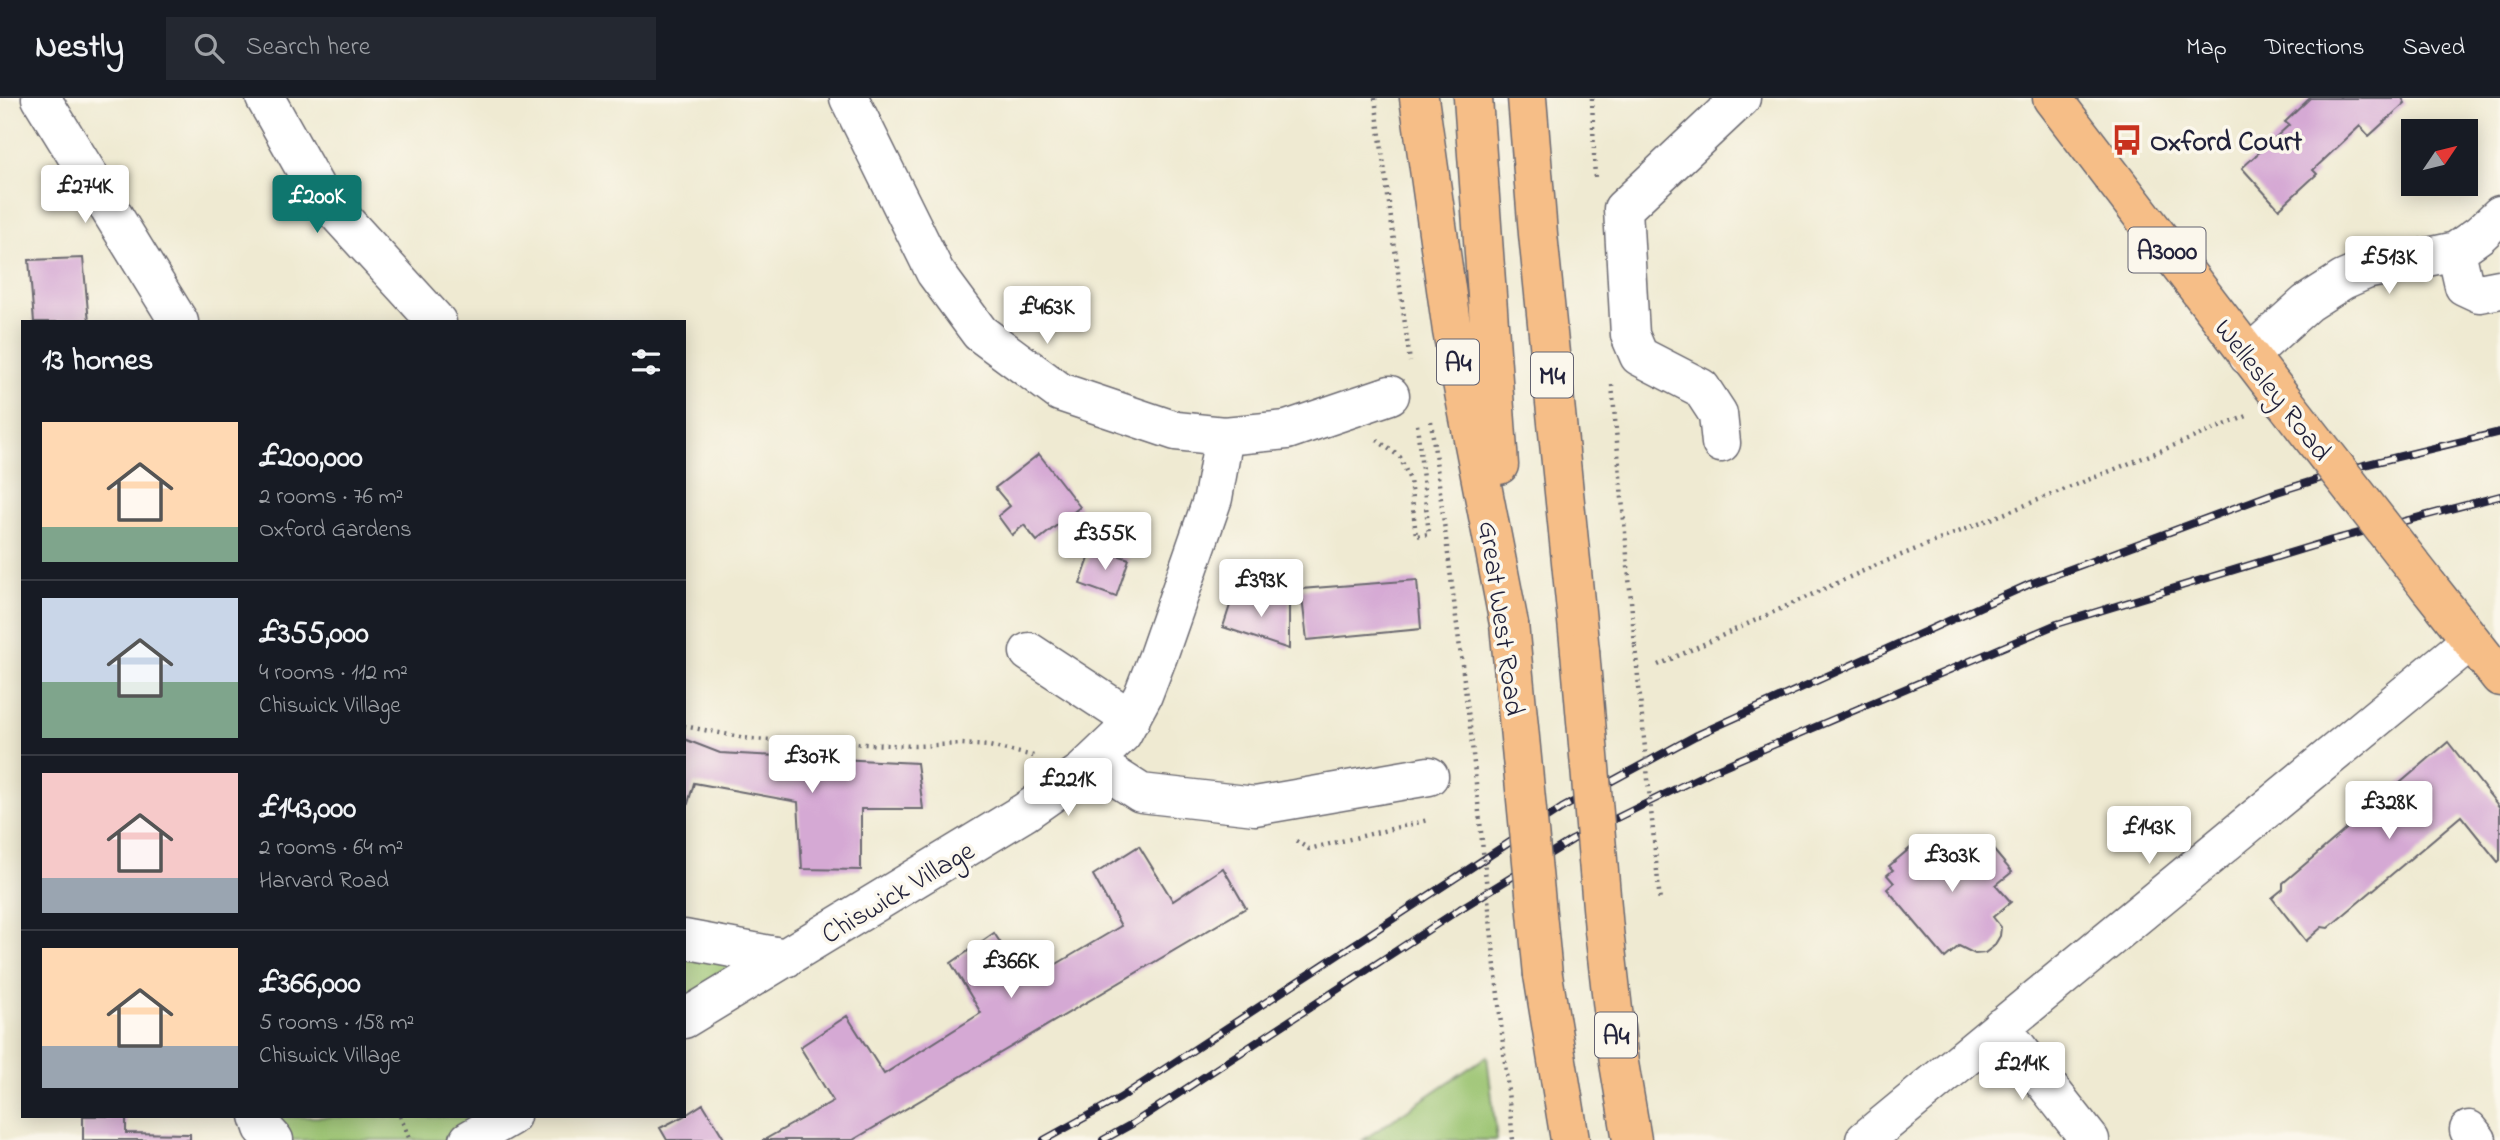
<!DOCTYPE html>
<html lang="en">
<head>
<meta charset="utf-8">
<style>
  body { margin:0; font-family:"Indie Flower",sans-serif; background:#242831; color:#f1f3f6; height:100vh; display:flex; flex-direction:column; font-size:26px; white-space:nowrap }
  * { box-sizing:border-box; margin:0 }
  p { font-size:23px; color:#9ea1a6 }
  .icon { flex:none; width:38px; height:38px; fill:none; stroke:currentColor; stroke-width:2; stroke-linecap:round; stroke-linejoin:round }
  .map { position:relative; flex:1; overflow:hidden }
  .panel { position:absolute; left:21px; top:222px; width:665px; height:798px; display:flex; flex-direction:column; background:#171b24; border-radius:0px; box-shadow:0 4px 18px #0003 }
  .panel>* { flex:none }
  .needle { width:46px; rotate:55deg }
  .buttons { position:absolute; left:2401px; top:21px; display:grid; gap:14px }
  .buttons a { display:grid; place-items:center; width:77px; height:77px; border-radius:0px; background:#171b24; box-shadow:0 4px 18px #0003; font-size:35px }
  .price { position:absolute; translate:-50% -60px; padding:0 16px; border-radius:7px; background:#fff; color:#222; font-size:23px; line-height:46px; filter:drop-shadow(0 2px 4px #0008) }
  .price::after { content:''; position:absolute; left:50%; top:42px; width:21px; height:16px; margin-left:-10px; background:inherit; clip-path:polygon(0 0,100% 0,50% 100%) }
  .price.active { background:#0f766e; color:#fff }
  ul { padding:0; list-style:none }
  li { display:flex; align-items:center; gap:21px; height:175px; padding:0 21px }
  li+li { border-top:2px solid #363941 }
  li span { display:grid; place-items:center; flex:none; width:196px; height:140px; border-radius:0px; color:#555 }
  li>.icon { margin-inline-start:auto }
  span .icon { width:84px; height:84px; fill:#fffc; stroke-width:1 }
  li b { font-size:30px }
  h2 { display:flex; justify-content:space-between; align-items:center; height:84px; padding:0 21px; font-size:30px }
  header { display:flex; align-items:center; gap:42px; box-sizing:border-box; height:98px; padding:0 35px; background:#171b24; border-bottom:2px solid #363941 }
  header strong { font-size:33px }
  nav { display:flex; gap:38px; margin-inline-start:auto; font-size:24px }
  .search { width:490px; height:63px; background:#242831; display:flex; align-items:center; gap:18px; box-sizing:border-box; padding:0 24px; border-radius:0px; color:#9ea1a6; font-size:26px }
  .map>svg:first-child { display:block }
</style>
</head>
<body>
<header>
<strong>Nestly</strong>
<div class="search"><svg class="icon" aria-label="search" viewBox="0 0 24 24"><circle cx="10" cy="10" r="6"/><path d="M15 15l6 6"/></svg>Search here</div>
<nav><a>Map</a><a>Directions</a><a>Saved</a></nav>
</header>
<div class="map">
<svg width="2500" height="1042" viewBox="0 0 2500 1042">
  <rect width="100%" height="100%" fill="#fbf7ec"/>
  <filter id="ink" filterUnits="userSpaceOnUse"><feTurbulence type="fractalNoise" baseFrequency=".0143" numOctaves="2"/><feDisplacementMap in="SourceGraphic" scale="14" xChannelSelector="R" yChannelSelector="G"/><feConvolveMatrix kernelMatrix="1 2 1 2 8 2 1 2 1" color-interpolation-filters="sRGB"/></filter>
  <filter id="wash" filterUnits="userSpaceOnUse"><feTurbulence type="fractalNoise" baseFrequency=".00686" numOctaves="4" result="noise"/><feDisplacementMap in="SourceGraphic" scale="28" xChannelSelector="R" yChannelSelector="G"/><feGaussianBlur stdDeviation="1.57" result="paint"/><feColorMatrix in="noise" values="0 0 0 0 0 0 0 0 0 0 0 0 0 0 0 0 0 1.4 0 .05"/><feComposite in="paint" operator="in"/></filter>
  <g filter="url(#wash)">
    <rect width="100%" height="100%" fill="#efead2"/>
    <path fill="#9ac370" stroke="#5e7256" stroke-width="2" d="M684,857L761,869L684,917Z
      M1487,958L1497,1042H1363Z
      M262,1019H522L484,1042H273Z"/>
    <g id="blocks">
      <path fill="#d5a9d4" d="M2310,0H2402L2405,5L2369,38L2360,28L2313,72L2317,76L2279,111L2242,70L2289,27L2285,24Z
        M83,160L89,224H34L29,162Z
        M1039,356L1080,409L1037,443L1024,427L1012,437L998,418L1010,408L995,390Z
        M1093,449L1129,461L1116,499L1080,486Z
        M1417,482L1421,531L1307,542L1301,491Z
        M1234,495L1267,505L1272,496L1289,501V551L1223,529Z
        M684,641L720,655L917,665L923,711H861V772L802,771L798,704L694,685L684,719Z
        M2448,644L2500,710V762L2498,764L2461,718L2328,830L2322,829L2306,843L2272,800L2283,791V785Z
        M1921,741L1927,748L1932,744L1941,754L1958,741L1970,756L1986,743L2012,774L1996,787L2011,804L1993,819L2001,829L2000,838L1994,848L1985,855L1975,856L1959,848L1945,860L1887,791L1894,785L1887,777L1893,772L1889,768Z
        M1139,748L1173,803L1223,770L1246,810L853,1042H764L833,1003L800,949L847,918L884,976L981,915L951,865L994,835L1026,884L1121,828L1093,777Z
        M703,1006L725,1042H667L660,1030L684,1018Z
        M83,1018H126V1035L190,1036V1042H83Z"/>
    </g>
  </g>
  <g filter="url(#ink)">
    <use href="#blocks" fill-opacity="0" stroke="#6a6870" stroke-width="2"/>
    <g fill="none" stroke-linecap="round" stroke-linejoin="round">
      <defs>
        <path id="minor" d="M41,0L179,224
          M265,0L318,94L437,224
          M849,0L935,174L980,235L1060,294L1176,333L1224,338L1287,332L1390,297
          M2456,153L2464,188L2479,195L2500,191
          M2248,258L2307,205L2343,182L2366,172L2456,153L2480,136L2500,117
          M1721,345L1718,316L1701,290L1639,258L1630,237L1623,111L1741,0
          M1029,554L1131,621
          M1093,664L1141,695L1255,708L1429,678
          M684,841L786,860
          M684,921L1025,714L1082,674L1122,636L1143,597L1158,558L1213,400L1224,338
          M2001,929L2090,1042
          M259,1018L263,1030L274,1042
          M2469,1032L2477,1042
          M469,1042L511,1018
          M1865,1042L2470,543"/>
        <path id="major" d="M2052,0L2284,303
          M2429,489L2500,579"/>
        <path id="highway" d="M1419,0L1452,233L1509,526
          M1473,0L1499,367
          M1527,0L1538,136L1580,553
          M1604,832L1619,965L1632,1042
          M1543,877L1570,1042"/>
      </defs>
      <use href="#minor" stroke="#6a6870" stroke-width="41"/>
      <use href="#major" stroke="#6a6870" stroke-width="41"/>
      <use href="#highway" stroke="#6a6870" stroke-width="41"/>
      <path stroke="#6a6870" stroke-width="4.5" stroke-dasharray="2 5" stroke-linecap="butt" d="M1375,0L1410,264
        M1592,0L1595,83
        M1612,287L1635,548
        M1377,342L1400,359L1410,382L1416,438L1429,436L1417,326
        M1658,567L1874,468L2247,318
        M684,628L750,641L914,648L961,646L989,648L1034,658
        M1296,743L1309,751L1428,722
        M400,1018L410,1042"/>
      <use href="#minor" stroke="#fff" stroke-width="38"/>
      <use href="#major" stroke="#f6be87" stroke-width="38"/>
      <use href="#highway" stroke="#f6be87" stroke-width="38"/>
      <defs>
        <path id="rail" d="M1044,1042L1120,1000L1562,710L1695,638L2030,486L2277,394L2364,367L2500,334
          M1103,1042L1132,1026L1460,811L1572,742L1712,673L2057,526L2332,442L2500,398"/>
      </defs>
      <use href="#rail" stroke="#22223b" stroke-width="8"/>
      <use href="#rail" stroke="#fbf7ec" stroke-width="5" stroke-dasharray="16" stroke-linecap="butt"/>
      <defs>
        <path id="major-bridge" d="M2284,303L2429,489"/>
        <path id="highway-bridge" d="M1509,526L1543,877
          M1580,553L1604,832"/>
      </defs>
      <use href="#major-bridge" stroke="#6a6870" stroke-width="41" stroke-linecap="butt"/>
      <use href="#highway-bridge" stroke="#6a6870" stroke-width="41" stroke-linecap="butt"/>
      <path stroke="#6a6870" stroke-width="4.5" stroke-dasharray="2 5" stroke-linecap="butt" d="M1431,323L1471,637L1513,1042
        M1635,548L1660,804"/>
      <use href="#major-bridge" stroke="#f6be87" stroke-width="38"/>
      <use href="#highway-bridge" stroke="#f6be87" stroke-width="38"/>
    </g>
  </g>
  <defs>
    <symbol id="bus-bare" viewBox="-9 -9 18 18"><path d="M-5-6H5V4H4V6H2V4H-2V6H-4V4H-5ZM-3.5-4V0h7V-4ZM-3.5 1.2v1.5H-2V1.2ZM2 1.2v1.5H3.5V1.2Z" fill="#c8321e" stroke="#fbf7ec" stroke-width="2.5" paint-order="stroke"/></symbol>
  </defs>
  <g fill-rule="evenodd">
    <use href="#bus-bare" x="2105" y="20" width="44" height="44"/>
  </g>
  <g text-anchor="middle" stroke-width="7" stroke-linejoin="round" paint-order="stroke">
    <g fill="#fbf7ec" stroke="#636270" stroke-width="2">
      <rect x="2128.5" y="129.5" width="77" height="45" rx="5"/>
      <rect x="1437" y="241.5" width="42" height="45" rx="5"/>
      <rect x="1531" y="254.5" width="42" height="45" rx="5"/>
      <rect x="1595" y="914.5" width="42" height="45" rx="5"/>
    </g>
    <g font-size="26" font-weight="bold" fill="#22223b">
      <text x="2167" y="161">A3000</text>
      <text x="1458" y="273">A4</text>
      <text x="1552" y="286">M4</text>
      <text x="1616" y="946">A4</text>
    </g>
    <g font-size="28" font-weight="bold" fill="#22223b" stroke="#fbf7ec" text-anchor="start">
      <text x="2150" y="52">Oxford Court</text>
    </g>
    <g font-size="28" fill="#22223b" stroke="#fbf7ec">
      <text transform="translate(2274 291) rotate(52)" y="10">Wellesley Road</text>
      <text transform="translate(1503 520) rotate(82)" y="10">Great West Road</text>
      <text transform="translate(897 793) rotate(-31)" y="10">Chiswick Village</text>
    </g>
  </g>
</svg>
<div class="buttons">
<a><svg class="needle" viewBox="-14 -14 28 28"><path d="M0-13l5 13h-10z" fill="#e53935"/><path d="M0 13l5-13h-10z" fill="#9ea1a6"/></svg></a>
</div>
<b class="price" style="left:85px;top:127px">£274K</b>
<b class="price active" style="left:317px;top:137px">£200K</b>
<b class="price" style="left:2389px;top:198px">£513K</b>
<b class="price" style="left:1047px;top:248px">£463K</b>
<b class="price" style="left:1105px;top:474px">£355K</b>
<b class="price" style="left:1261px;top:521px">£393K</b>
<b class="price" style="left:812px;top:697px">£307K</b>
<b class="price" style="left:1068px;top:720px">£221K</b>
<b class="price" style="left:2389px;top:743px">£328K</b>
<b class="price" style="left:2149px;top:768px">£143K</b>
<b class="price" style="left:1952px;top:796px">£303K</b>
<b class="price" style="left:1011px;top:902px">£366K</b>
<b class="price" style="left:2022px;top:1004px">£214K</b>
<section class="panel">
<h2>13 homes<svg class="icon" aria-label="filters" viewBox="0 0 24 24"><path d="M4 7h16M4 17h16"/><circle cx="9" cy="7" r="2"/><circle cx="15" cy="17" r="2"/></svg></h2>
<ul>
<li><span style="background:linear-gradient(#ffd9b3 75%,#7fa58c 0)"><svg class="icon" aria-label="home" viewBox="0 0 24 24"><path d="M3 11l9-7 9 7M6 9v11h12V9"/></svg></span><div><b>£200,000</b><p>2 rooms · 76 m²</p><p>Oxford Gardens</p></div></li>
<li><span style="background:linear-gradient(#c9d6e8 60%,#7fa58c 0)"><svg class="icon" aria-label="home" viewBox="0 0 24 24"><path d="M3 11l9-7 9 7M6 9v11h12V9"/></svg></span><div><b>£355,000</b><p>4 rooms · 112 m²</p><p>Chiswick Village</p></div></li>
<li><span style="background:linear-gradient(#f6c9c9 75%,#9aa5b1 0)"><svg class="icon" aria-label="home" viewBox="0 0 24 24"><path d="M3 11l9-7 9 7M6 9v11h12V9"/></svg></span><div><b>£143,000</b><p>2 rooms · 64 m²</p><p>Harvard Road</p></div></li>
<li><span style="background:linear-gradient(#ffd9b3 70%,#9aa5b1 0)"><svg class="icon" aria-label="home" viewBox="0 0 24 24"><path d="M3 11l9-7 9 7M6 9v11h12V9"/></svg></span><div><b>£366,000</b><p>5 rooms · 158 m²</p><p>Chiswick Village</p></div></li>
</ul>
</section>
</div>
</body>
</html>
